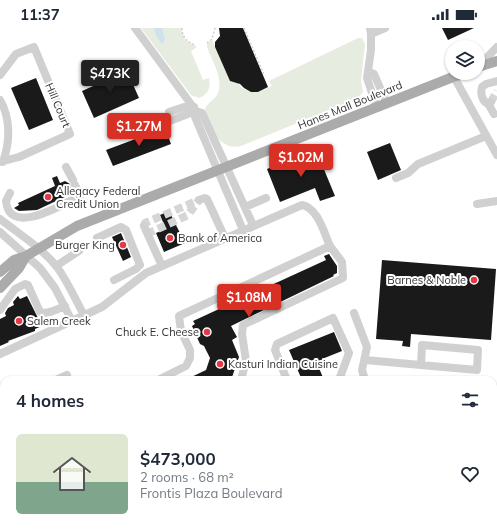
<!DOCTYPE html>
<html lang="en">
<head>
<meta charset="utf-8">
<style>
  body { margin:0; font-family:Mulish,sans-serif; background:#f6f6f7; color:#1f2937; height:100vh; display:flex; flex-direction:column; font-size:15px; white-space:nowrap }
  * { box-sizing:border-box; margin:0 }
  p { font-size:13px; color:#747a83 }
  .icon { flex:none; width:22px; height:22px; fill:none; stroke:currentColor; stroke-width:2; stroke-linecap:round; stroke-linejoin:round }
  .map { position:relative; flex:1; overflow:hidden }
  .sheet { position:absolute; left:0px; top:348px; width:497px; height:156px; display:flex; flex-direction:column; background:#fff; border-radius:12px 12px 0 0; box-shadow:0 1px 3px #0004 }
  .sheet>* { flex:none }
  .controls { position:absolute; left:445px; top:12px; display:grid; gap:8px }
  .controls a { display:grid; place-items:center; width:40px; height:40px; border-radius:50%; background:#fff; box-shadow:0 1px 3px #0004; font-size:20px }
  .price { position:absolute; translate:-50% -34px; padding:0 9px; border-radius:4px; background:#d93025; color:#fff; font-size:13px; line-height:26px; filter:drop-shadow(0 1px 2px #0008) }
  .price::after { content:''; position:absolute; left:50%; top:24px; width:12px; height:9px; margin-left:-6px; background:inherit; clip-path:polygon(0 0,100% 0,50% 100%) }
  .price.on { background:#222; color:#fff }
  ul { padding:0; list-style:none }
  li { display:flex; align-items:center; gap:12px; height:100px; padding:0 16px }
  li+li { border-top:1px solid #e0e1e3 }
  li span { display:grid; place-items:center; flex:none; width:112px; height:80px; border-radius:6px; color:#555 }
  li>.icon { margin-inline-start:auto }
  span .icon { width:48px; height:48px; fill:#fffc; stroke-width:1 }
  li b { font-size:17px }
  h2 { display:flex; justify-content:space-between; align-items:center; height:48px; padding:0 16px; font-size:17px }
  .status { display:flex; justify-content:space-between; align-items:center; height:28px; padding:0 20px; background:#fff; direction:ltr }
  .status svg { height:11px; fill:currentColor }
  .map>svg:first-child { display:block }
</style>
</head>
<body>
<div class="status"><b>11:37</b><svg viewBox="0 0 49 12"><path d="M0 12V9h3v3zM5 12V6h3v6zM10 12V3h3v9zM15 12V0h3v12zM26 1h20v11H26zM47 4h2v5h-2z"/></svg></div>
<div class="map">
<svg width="497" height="504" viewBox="0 0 497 504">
  <rect width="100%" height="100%" fill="#fff"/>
  <path fill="#e6ecdf" d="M141,0H181L185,12L197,19L191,23L203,52L209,50C211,60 208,66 199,70L191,67Z
    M358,10H362L365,16L361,53L363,64L358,70L241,118C219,123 209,99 205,81C207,75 213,73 217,67C225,52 212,33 207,19V16L212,12L230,53L238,55L242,60L251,64H259L272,58L269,53Z
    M103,500H155L133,504H85Z
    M282,500H421L355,504H248Z"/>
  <path fill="#cfe2ee" d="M154,0H162L165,12L163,15H161L156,8Z"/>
  <path fill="#1a1a1a" d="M219,0H243L268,59L258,64H251L244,60L240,56L230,53L215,19V14L220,8Z
    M442,0H474L448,12Z
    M127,43L139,70L94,90L82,63Z
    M36,50L53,92L29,102L11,60Z
    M165,100L171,116L113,138L106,122Z
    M390,115L401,142L378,152L367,124Z
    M316,122L335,168L320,173L315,160L280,174L267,141Z
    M57,148L60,155L65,153L70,156L71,166L37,182L19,183L14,180L19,177L18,175L55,158L52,150Z
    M169,183L185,215L164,224L156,205L166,201L160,187Z
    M121,205L131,229L123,233L112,209Z
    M329,226L337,238V245L333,247L334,248L231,298L237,309L232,312L239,329L231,352H185L206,342L210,330L204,318L200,316L192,298L195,296L193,293L326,232L324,228Z
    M382,232L496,241L491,312L411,306L410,319L402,318L403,313L376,311Z
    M18,268L20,271L27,268L42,298L35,301V303L8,313L9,314L0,318V291L6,288L5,285L8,280L14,277L13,274Z
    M334,304L342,323L322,331L319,340L324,352H302L289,322Z"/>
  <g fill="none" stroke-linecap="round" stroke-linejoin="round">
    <path stroke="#d6d6d6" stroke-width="8" stroke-dasharray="8 4" stroke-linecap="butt" d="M491,74L497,63
      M144,198L145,195L199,172
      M147,206L188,187L199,172"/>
    <path stroke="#cdcdcd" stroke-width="1.5" stroke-dasharray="2 2" stroke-linecap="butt" d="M182,0C182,9 187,14 195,17
      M244,0L264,47
      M207,15L212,11L215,0"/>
    <path stroke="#d0d0d0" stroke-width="8" d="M135,0L196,83L202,85L253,197
      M370,0L371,6V22L367,50L377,80
      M371,6L385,0
      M478,39L497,19
      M369,44L374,46L387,76
      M0,47L16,26L34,19L70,106L19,129L0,134
      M454,49L497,127
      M0,72C11,91 10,114 3,134
      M491,74L489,77L494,86
      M489,77C482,73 480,67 482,59L486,56L497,53
      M196,83L195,89L243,202
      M169,84L184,79H194
      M172,92L188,86L194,79
      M66,139L73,152
      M396,150L408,145L418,136L486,108
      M10,165L6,173C9,210 65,175 80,168L75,157
      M199,172L205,170L207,171L225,210
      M477,176L497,173
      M245,179L266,170
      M0,191C19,206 42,220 57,239C68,254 75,271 84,287
      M144,198L162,238
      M0,204L40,240L55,260L72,293
      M97,210L121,199L126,202L140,237L136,241L114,252
      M56,238L79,223
      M0,282L15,261L25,256L28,257L40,284C48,287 57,281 65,278
      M354,285L367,319L362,342L365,352
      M0,326L102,279L146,245L302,177C318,180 324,205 330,218L179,288L181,303L190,322V330L186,338L158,352
      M365,332L477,342L478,322L422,317L421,337
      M56,352L67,347
      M241,352L246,333L242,306L243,297L343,250L342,234L330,218
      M287,352L275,322L277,316L333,290L349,325L339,352
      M0,387L4,395
      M493,400L497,396
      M0,453L4,454"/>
    <path stroke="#ababab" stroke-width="10" d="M478,39L497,33
      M0,244L14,232L26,228L77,198L463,45
      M0,260L19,240L26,228"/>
    <path stroke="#9a9a9a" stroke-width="11" d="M493,451H497
      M493,478H497
      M47,504L65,500
      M182,504L206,500"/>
  </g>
  <g fill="#e63946" stroke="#fff" stroke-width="1.5">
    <circle cx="48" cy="169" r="4"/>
    <circle cx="170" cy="210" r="4"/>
    <circle cx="123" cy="217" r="4"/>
    <circle cx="474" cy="252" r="4"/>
    <circle cx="19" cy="293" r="4"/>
    <circle cx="207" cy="304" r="4"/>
    <circle cx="220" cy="336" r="4"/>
  </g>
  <g text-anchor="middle" stroke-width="4" stroke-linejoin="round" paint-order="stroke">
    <g font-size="11" fill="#333" stroke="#fff">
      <text transform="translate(58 77) rotate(67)" y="4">Hill Court</text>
      <text transform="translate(350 77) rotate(-22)" y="4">Hanes Mall Boulevard</text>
    </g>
    <g font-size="11" fill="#333" stroke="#fff" text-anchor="start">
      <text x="56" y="167">Allegacy Federal<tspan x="56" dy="13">Credit Union</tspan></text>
      <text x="178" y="214">Bank of America</text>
      <text x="115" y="221" text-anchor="end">Burger King</text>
      <text x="466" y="256" text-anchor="end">Barnes &amp; Noble</text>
      <text x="27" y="297">Salem Creek</text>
      <text x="199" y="308" text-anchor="end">Chuck E. Cheese</text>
      <text x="228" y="340">Kasturi Indian Cuisine</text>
    </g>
  </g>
</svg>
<div class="controls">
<a><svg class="icon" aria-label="layers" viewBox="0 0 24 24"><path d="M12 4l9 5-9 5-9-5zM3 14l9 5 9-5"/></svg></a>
</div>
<b class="price on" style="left:110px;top:66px">$473K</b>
<b class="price" style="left:139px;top:119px">$1.27M</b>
<b class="price" style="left:301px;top:150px">$1.02M</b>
<b class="price" style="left:249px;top:290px">$1.08M</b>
<section class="sheet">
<h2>4 homes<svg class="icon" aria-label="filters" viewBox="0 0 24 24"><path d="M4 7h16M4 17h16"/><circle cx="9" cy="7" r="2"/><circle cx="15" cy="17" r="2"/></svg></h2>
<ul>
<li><span style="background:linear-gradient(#dfe7d0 60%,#7fa58c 0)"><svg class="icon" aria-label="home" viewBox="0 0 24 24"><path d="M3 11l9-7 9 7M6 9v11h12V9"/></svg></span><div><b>$473,000</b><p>2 rooms · 68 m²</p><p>Frontis Plaza Boulevard</p></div><svg class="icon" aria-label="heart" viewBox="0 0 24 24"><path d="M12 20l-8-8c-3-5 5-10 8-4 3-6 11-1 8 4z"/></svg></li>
</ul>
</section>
</div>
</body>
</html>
